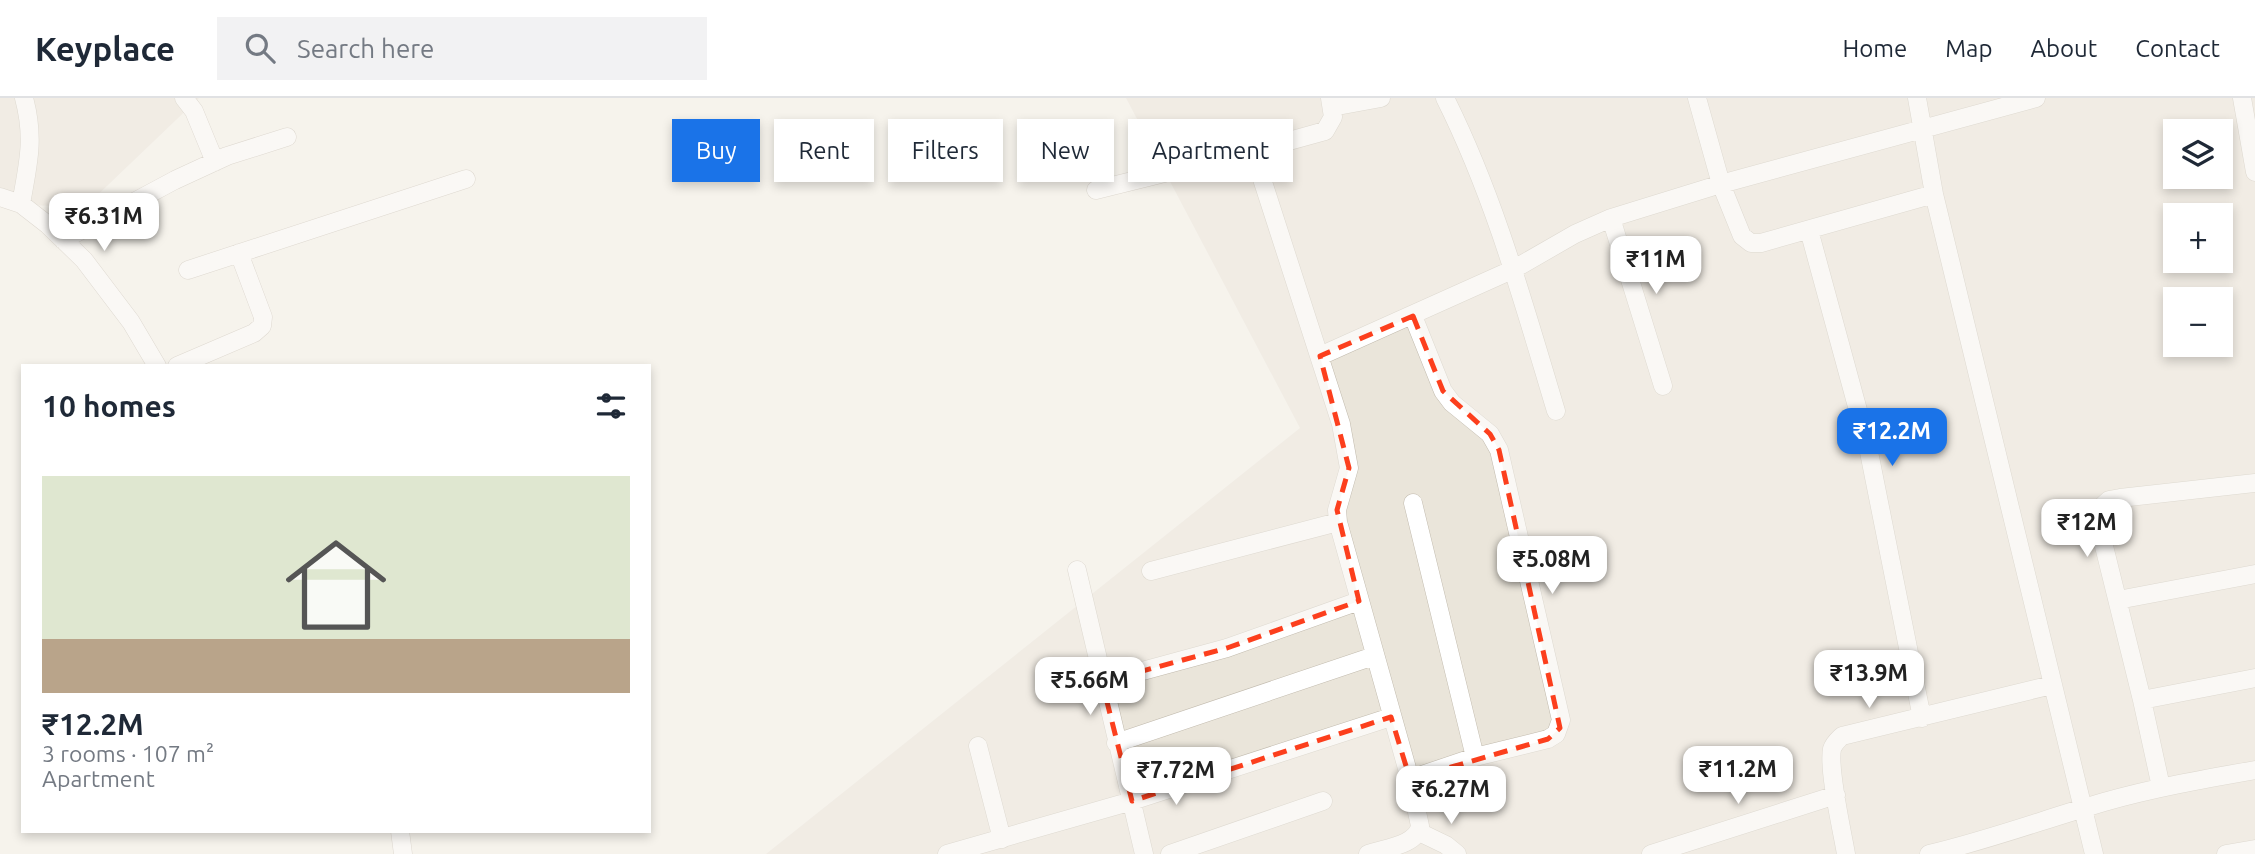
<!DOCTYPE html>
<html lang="en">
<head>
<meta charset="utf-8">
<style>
  body { margin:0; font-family:Ubuntu,sans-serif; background:#f2f2f3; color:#1f2937; height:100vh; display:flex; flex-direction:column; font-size:26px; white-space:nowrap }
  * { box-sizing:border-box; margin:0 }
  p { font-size:23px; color:#747a83 }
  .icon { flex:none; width:38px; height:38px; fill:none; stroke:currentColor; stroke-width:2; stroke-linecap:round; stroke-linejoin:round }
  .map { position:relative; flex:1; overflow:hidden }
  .side { position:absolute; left:21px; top:266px; width:630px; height:469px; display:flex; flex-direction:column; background:#fff; border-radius:0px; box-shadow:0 4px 10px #0003 }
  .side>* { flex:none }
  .top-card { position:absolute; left:672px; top:21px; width:665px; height:63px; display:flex; gap:14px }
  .controls { position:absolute; left:2163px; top:21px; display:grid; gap:14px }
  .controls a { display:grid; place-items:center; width:70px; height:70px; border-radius:0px; background:#fff; box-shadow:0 4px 10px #0003; font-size:35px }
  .price { position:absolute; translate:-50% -60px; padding:0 16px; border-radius:14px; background:#fff; color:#222; font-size:23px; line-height:46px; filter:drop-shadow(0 2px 4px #0008) }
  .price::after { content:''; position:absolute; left:50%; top:42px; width:21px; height:16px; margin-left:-10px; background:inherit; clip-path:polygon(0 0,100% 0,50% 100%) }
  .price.on { background:#1a73e8; color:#fff }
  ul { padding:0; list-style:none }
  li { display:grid; align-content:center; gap:14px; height:371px; padding:0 21px }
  li span { display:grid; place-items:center; height:217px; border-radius:0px; color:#555 }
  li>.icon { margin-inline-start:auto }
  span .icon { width:126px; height:126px; fill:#fffc; stroke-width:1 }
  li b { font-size:30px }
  h2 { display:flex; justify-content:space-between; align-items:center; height:84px; padding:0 21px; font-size:30px }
  .pill { padding:0 24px; border-radius:0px; background:#fff; box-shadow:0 4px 10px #0003; font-size:24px; line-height:63px }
  .pill.on { background:#1a73e8; color:#fff }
  header { display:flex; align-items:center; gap:42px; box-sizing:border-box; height:98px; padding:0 35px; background:#fff; border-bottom:2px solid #e0e1e3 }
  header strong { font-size:33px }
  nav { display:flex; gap:38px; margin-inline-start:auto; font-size:24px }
  .search { width:490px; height:63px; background:#f2f2f3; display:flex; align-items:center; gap:18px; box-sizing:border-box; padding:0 24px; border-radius:0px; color:#747a83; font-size:26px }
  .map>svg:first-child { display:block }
</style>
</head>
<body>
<header>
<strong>Keyplace</strong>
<div class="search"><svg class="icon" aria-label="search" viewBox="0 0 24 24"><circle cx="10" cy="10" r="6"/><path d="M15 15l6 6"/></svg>Search here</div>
<nav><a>Home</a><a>Map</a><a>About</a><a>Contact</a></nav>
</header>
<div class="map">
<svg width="2255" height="756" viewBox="0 0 2255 756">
  <rect width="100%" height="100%" fill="#f6f3ec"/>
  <path fill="#eae5da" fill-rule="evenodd" d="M0,0H199L85,109L0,106Z
    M1126,0H2255V756H766L1300,330ZM2175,33H2221V79H2175ZM2175,117H2221V163H2175ZM2175,201H2221V247H2175Z"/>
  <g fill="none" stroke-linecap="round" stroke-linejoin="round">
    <defs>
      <path id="minor" d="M184,0L194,13L215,64
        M1330,0L1333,19L1325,33L1253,53L1341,326L1349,370L1337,412L1338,424L1410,681L1420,728C1417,747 1385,750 1368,756
        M1445,0C1495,100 1524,207 1556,313
        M1697,0L1721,86L1742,138L1751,145H1761L1934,96
        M1917,0L1934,96L2094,756
        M2242,0L2255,74
        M1332,9L1381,0
        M1096,92L1253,53
        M0,99L21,106L48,127L84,162L131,224L157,268
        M21,106C28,66 35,41 24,0
        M1611,120L1663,288
        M1809,132L1868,349L1922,620
        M63,142L175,82L227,58L287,39
        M188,172L466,81
        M1320,258L1514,171L1575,136L1611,120L1721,86L2036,0
        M177,268L254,235L262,228L263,219L239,155
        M1413,405L1475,659
        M1077,472L1144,756
        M1151,473L1338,424
        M2118,502L2255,476
        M1102,584L1227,550L1359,503
        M2142,602L2255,580
        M1116,645L1374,558
        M978,648L1002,741
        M1410,681L1475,659L1548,641L1556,636L1561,622L1499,352L1490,336L1452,305L1443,293L1413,218
        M2161,689L2142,602L2101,436L2097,413L2109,402L2120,400L2255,385
        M400,733L403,756
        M1419,734L1446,747L1457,756
        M947,756L1132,703L1391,619
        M1170,756L1323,703
        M1651,756L1836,697
        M1846,756C1842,732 1828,672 1832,651C1834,645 1838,642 1842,638L2052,587
        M1929,756C1989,742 2045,721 2104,704C2153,690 2204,681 2255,672
        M2226,756L2255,751"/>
    </defs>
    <use href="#minor" stroke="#c2bbae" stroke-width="19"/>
    <use href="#minor" stroke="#fff" stroke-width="18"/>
  </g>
  <path d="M0 0H2255V756H0ZM1413,218L1443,293L1490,336L1499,352L1560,630L1548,641L1410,681L1391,619L1132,703L1102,584L1227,550L1359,503L1337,412L1349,370L1320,258Z" fill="#f6f3ec" fill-opacity=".55" fill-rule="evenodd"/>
  <path fill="none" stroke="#fc3f1d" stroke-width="5" stroke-dasharray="14 9" stroke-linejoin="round" d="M1413,218L1443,293L1490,336L1499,352L1560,630L1548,641L1410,681L1391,619L1132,703L1102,584L1227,550L1359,503L1337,412L1349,370L1320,258Z"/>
</svg>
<div class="controls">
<a><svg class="icon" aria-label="layers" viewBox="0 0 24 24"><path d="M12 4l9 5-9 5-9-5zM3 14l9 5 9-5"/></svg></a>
<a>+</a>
<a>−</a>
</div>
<b class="price" style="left:104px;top:155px">₹6.31M</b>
<b class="price" style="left:1656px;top:198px">₹11M</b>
<b class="price on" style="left:1892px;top:370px">₹12.2M</b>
<b class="price" style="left:2087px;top:461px">₹12M</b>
<b class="price" style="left:1552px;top:498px">₹5.08M</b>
<b class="price" style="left:1869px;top:612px">₹13.9M</b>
<b class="price" style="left:1090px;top:619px">₹5.66M</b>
<b class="price" style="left:1738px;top:708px">₹11.2M</b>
<b class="price" style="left:1176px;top:709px">₹7.72M</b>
<b class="price" style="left:1451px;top:728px">₹6.27M</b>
<div class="top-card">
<a class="pill on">Buy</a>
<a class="pill">Rent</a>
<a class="pill">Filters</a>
<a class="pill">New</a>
<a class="pill">Apartment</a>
</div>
<section class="side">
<h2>10 homes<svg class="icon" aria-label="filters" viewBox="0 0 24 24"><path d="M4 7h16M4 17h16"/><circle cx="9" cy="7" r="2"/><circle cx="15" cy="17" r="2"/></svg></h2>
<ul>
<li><span style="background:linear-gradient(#dfe7d0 75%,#b9a48a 0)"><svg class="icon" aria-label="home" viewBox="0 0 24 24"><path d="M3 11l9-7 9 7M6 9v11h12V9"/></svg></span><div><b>₹12.2M</b><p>3 rooms · 107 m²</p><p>Apartment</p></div></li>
</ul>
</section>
</div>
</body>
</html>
